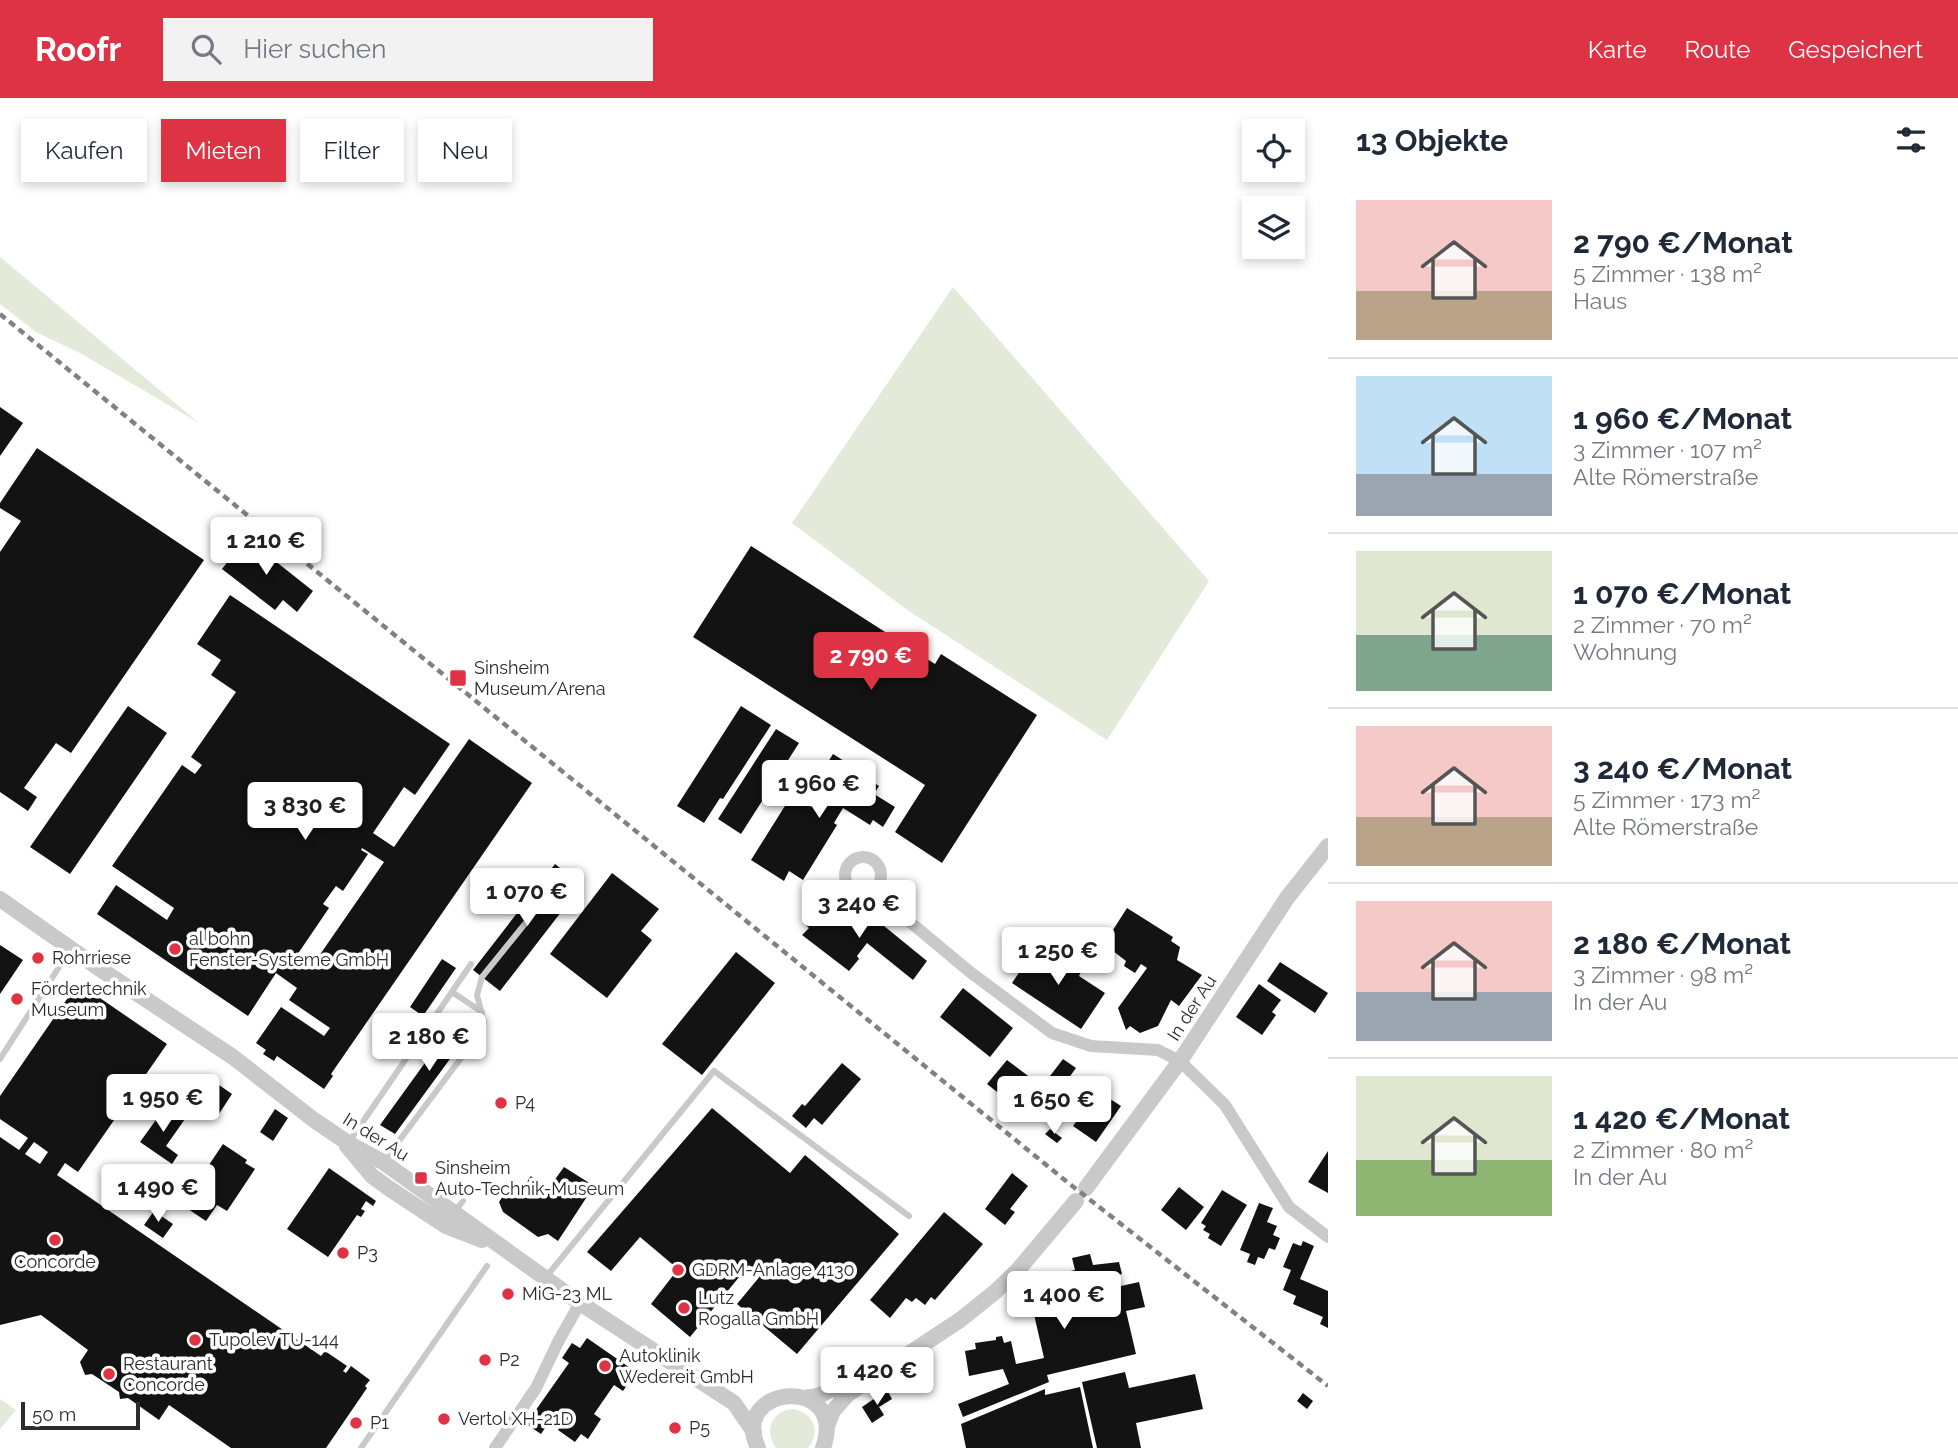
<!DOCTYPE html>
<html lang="de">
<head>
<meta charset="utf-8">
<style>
  body { margin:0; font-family:Raleway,sans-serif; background:#f2f2f3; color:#1f2937; height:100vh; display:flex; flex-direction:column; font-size:26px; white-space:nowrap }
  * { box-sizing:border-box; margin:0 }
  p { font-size:23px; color:#747a83 }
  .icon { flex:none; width:38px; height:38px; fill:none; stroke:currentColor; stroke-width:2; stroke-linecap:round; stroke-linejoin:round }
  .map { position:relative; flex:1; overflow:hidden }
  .drawer { display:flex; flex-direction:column; background:#fff; width:630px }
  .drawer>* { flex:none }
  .top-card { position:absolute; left:21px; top:21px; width:665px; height:63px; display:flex; gap:14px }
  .fabs { position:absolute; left:1242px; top:21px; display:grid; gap:14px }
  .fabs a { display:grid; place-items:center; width:63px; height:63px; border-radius:0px; background:#fff; box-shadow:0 4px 10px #0003; font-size:35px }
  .scale { position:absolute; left:21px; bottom:18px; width:119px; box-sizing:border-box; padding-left:7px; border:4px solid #2c2c2c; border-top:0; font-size:19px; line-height:24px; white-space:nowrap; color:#2c2c2c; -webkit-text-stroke:5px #fff; paint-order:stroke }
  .price { position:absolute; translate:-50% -60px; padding:0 16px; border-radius:7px; background:#fff; color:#222; font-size:23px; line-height:46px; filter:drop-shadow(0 2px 4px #0008) }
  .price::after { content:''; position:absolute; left:50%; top:42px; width:21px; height:16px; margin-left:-10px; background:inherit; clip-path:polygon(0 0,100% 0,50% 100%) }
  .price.on { background:#de3345; color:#fff }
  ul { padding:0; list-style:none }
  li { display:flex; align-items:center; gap:21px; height:175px; padding:0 28px }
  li+li { border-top:2px solid #e0e1e3 }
  li span { display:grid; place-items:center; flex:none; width:196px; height:140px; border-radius:0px; color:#555 }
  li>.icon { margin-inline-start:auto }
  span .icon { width:84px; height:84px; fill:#fffc; stroke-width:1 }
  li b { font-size:30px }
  h2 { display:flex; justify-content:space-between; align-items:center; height:84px; padding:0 28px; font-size:30px }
  .pill { padding:0 24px; border-radius:0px; background:#fff; box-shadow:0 4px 10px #0003; font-size:24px; line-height:63px }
  .pill.on { background:#de3345; color:#fff }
  header { display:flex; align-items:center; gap:42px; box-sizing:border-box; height:98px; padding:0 35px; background:#de3345; color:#fff }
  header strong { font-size:33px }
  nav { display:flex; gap:38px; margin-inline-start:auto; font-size:24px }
  .search { width:490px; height:63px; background:#f2f2f3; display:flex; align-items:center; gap:18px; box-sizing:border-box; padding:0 24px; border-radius:0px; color:#747a83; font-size:26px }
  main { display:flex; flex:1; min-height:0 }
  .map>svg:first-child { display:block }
</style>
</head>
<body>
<header>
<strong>Roofr</strong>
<div class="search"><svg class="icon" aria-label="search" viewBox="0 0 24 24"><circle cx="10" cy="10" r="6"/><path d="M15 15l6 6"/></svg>Hier suchen</div>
<nav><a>Karte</a><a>Route</a><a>Gespeichert</a></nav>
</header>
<main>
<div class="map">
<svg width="1328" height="1350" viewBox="0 0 1328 1350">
  <rect width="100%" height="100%" fill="#fff"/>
  <path fill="#e3eada" d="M0,159L199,325L82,256L36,234L0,206Z
    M953,189L1209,483L1107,642L906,511L792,425Z
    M0,1301L16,1312L0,1331Z
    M791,1311C813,1313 822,1333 808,1350H776C764,1333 771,1314 791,1311Z"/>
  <path fill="#131313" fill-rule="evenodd" d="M0,309L23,325L0,358Z
    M37,350L204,462L71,655L56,645L24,690L37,699L28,713L0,694V454L21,423L0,410V405Z
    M246,440L313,493L297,514L283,502L275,512L222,471Z
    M751,448L935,566L941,556L1037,617L942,765L895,734L925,687L693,539Z
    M230,497L450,646L415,697L404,689L373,735L394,749L469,641L532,685L331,976L333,978L324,991L277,958L274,963L263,956L266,952L256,945L281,909L324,938L330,930L289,902L297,890L276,875L248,918L97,816L116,787L167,822L174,810L112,768L182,667L195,676L202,667L191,659L236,594L211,577L221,562L197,546ZM362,750L384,764L310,871L295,860L329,810L323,806L336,788L343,793L368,756L361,752Z
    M128,608L167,635L70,776L30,749Z
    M741,608L771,627L723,701L720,700L704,725L677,708Z
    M776,631L799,645L741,736L718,721Z
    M833,656L844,663L843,665L879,688L874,696L895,709L883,729L873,722L870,727L843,710L834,725L837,727L803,782L789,773L784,783L751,762L788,703L797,708L801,702L811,709L821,693L813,688Z
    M555,766L582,787L500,893L473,872Z
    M612,775L659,811L641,833L652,842L607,900L550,856Z
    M818,807L833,810L850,824L862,810L927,863L913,882L867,845L857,858L859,861L849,873L802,837L809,830L803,825Z
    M1127,810L1173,839L1171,843L1180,849L1177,862L1202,877L1179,908L1171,902L1158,928L1140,935L1130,928L1126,932L1118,910L1147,870L1141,866L1135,875L1124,868L1126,863L1104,846Z
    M1038,846L1081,874L1079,878L1105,895L1081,931L1012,885Z
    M0,847L23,862L0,896Z
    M736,854L775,885L702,977L662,946Z
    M442,861L456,870L423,918L410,909Z
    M1280,864L1328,895L1315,915L1267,883Z
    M78,885L167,946L78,1074L65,1065L57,1077L321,1258L325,1253L347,1268L343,1273L346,1275L351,1268L370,1282L365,1288L367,1290L326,1350H231L169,1307L159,1322L128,1300L120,1301L119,1294L92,1276L85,1277L80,1264L88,1252L41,1217L0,1227V1039L19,1052L28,1040L0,1021V998ZM34,1044L48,1054L40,1066L25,1056Z
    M1259,886L1281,902L1272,914L1276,917L1262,937L1236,919Z
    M963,890L1013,930L990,959L940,919Z
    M461,915L477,924L395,1036L380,1027Z
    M1063,961L1076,970L1063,988L1050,978Z
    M1007,962L1040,987L1020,1012L987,986Z
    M842,965L861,981L822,1027L814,1020L806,1030L792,1018L802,1006L805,1008Z
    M219,987L232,996L217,1019L204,1010Z
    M1098,993L1121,1008L1096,1044L1073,1028Z
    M166,1008L185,1021L166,1048L178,1057L172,1066L140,1044Z
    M712,1010L790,1075L805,1057L899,1136L797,1256L737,1206L761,1177L749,1167L690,1239L651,1206L678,1171L640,1139L611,1173L587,1154Z
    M275,1011L288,1020L273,1043L260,1034Z
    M1050,1031L1062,1040L1057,1045L1045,1036Z
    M223,1046L247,1062L245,1065L255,1071L227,1113L217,1107L206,1123L182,1107Z
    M1328,1053V1095L1308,1084Z
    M564,1069L594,1088L558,1143L548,1136L538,1139L503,1114L499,1104L512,1085L521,1084L525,1087L531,1078L548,1091Z
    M329,1070L376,1103L373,1108L366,1103L361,1111L365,1113L361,1119L357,1117L328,1159L287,1131Z
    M1012,1075L1028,1088L1010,1111L1015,1114L1005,1127L985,1111Z
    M1179,1089L1204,1109L1186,1132L1161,1112Z
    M1222,1092L1247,1107L1221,1148L1208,1140L1210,1136L1203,1132L1206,1128L1201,1125Z
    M1259,1105L1273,1110L1267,1124L1277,1128L1273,1137L1280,1140L1275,1152L1269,1150L1264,1161L1258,1159L1255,1167L1247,1164L1250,1156L1240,1152Z
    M154,1113L173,1126L163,1140L144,1127Z
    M944,1114L983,1146L935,1202L931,1199L925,1207L916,1200L912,1204L906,1200L890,1220L870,1202Z
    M1303,1143L1314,1148L1300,1181L1328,1193V1230L1320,1226L1323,1219L1293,1206L1296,1198L1283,1192L1291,1172L1283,1169L1293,1145L1301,1148Z
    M1090,1156L1093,1167L1119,1164L1122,1176L1119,1177L1121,1188L1139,1184L1145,1209L1126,1213L1136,1256L1047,1277L1049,1284L963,1319L958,1306L1009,1286L1003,1271L969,1278L965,1253L976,1251L975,1245L996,1242V1239L1002,1238L1004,1245L1011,1243L1016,1266L1044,1260L1030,1199L1049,1194L1047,1183L1054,1182L1052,1177L1075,1172L1072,1160Z
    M587,1240L636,1274L623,1293L614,1287L594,1316L601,1321L588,1341L581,1336L575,1344L558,1332L563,1324L554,1317L541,1336L526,1326L569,1265L562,1260L572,1245L580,1250Z
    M1125,1274L1129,1290L1195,1276L1203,1311L1136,1325L1141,1350H1097L1082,1284Z
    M1080,1289L1093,1350H966L961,1326L1045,1291V1297Z
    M887,1292L892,1301L879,1309L884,1317L872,1325L862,1309Z
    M1303,1295L1313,1303L1307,1311L1297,1303Z"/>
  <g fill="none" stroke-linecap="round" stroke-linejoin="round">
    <path stroke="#c9c9c9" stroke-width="6" d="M452,894L482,914
      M0,961L70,852
      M349,1044L471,866
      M384,1063L476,940L484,924L477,897L482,879L566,775
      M455,1113L463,1103
      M546,1179L714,973L909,1118
      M361,1350L487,1168"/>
    <path stroke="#c9c9c9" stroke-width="12" d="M845 777a18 18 0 1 1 36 0a18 18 0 1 1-36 0Z
      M876,790L886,804L970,874L1052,935L1091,948L1158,952L1180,963L1225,1007L1289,1109L1328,1139
      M495,1350L536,1290L559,1242L580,1205"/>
    <path stroke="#c9c9c9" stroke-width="16" d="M0,801L97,869L233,959L314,1022L348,1045L383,1064L580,1205L734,1305L754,1334
      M347,1048L372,1078L390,1091L446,1128L482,1142
      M1086,1090L1180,963L1287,800L1328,748
      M804,1300L818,1298L866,1274
      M827,1328L833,1313L848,1296L960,1222L995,1194L1018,1172L1076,1103
      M758,1350C728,1286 849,1276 823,1350"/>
    <path stroke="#818181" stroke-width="4.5" stroke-dasharray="7 5" stroke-linecap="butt" d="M0,216L1066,1083L1328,1288"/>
  </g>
  <g fill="#de3345" stroke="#fff" stroke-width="2.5">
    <rect x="449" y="571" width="18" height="18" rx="3.5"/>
    <circle cx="175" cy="851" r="7"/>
    <circle cx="38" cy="860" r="7"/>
    <circle cx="17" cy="901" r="7"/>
    <circle cx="501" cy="1005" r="7"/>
    <rect x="414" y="1073" width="14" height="14" rx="3.5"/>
    <circle cx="55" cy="1142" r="7"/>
    <circle cx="343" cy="1155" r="7"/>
    <circle cx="678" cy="1172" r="7"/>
    <circle cx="508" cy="1196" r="7"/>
    <circle cx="684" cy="1210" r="7"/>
    <circle cx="195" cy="1242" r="7"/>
    <circle cx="485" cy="1262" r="7"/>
    <circle cx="605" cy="1268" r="7"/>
    <circle cx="109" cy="1276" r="7"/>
    <circle cx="444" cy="1321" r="7"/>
    <circle cx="356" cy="1325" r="7"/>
    <circle cx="675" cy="1330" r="7"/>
  </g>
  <g text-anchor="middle" stroke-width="7" stroke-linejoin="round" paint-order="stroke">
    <g font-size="18" fill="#2c2c2c" stroke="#fff" text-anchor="start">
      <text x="474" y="576">Sinsheim<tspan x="474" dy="21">Museum/Arena</tspan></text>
      <text x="189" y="847">al bohn<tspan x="189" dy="21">Fenster-Systeme GmbH</tspan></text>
      <text x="52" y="866">Rohrriese</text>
      <text x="31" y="897">Fördertechnik<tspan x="31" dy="21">Museum</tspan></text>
      <text x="515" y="1011">P4</text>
      <text x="435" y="1076">Sinsheim<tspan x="435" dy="21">Auto-Technik-Museum</tspan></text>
      <text x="357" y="1161">P3</text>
      <text x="55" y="1170" text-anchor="middle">Concorde</text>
      <text x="692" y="1178">GDRM-Anlage 4130</text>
      <text x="522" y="1202">MiG-23 ML</text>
      <text x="698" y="1206">Lutz<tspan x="698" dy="21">Rogalla GmbH</tspan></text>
      <text x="209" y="1248">Tupolev TU-144</text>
      <text x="619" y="1264">Autoklinik<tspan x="619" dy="21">Wedereit GmbH</tspan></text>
      <text x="499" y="1268">P2</text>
      <text x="123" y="1272">Restaurant<tspan x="123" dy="21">Concorde</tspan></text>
      <text x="458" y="1327">Vertol XH-21D</text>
      <text x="370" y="1331">P1</text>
      <text x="689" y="1336">P5</text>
    </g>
    <g font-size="18" fill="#2c2c2c" stroke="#fff">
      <text transform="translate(1192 910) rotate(-57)" y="6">In der Au</text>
      <text transform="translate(376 1039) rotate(32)" y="6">In der Au</text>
    </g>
  </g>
</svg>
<div class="fabs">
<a><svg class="icon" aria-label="locate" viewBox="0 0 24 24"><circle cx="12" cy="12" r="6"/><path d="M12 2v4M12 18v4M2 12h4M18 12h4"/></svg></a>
<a><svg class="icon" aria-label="layers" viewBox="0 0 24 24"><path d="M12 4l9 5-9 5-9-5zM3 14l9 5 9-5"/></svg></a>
</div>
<div class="scale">50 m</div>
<b class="price" style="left:266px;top:479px">1 210 €</b>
<b class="price on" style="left:871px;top:594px">2 790 €</b>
<b class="price" style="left:819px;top:722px">1 960 €</b>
<b class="price" style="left:305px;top:744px">3 830 €</b>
<b class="price" style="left:527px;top:830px">1 070 €</b>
<b class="price" style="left:859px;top:842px">3 240 €</b>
<b class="price" style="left:1058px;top:889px">1 250 €</b>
<b class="price" style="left:429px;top:975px">2 180 €</b>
<b class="price" style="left:163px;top:1036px">1 950 €</b>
<b class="price" style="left:1054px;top:1038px">1 650 €</b>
<b class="price" style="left:158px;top:1126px">1 490 €</b>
<b class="price" style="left:1064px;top:1233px">1 400 €</b>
<b class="price" style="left:877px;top:1309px">1 420 €</b>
<div class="top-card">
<a class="pill">Kaufen</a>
<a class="pill on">Mieten</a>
<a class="pill">Filter</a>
<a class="pill">Neu</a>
</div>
</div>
<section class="drawer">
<h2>13 Objekte<svg class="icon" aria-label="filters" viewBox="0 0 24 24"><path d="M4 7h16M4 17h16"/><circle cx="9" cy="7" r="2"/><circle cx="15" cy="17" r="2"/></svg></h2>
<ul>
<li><span style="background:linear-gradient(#f6c9c9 65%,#b9a48a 0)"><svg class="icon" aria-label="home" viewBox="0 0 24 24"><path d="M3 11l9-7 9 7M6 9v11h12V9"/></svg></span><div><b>2 790 €/Monat</b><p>5 Zimmer · 138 m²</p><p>Haus</p></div></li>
<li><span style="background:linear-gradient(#bfe0f5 70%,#9aa5b1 0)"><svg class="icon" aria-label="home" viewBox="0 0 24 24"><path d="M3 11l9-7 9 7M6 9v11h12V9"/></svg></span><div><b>1 960 €/Monat</b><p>3 Zimmer · 107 m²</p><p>Alte Römerstraße</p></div></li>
<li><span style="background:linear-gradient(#dfe7d0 60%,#7fa58c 0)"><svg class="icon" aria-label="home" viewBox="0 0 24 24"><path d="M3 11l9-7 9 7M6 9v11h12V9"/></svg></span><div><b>1 070 €/Monat</b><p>2 Zimmer · 70 m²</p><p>Wohnung</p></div></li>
<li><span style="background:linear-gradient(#f6c9c9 65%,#b9a48a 0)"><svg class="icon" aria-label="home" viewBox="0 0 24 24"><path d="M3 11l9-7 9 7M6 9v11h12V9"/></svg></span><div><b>3 240 €/Monat</b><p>5 Zimmer · 173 m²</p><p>Alte Römerstraße</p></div></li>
<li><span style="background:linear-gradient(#f6c9c9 65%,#9aa5b1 0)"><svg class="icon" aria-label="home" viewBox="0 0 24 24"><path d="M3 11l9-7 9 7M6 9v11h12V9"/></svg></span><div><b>2 180 €/Monat</b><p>3 Zimmer · 98 m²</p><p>In der Au</p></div></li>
<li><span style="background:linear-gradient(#dfe7d0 60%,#8fb573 0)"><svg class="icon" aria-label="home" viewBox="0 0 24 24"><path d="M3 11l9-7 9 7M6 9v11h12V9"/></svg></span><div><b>1 420 €/Monat</b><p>2 Zimmer · 80 m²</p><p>In der Au</p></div></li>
</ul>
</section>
</main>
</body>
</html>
